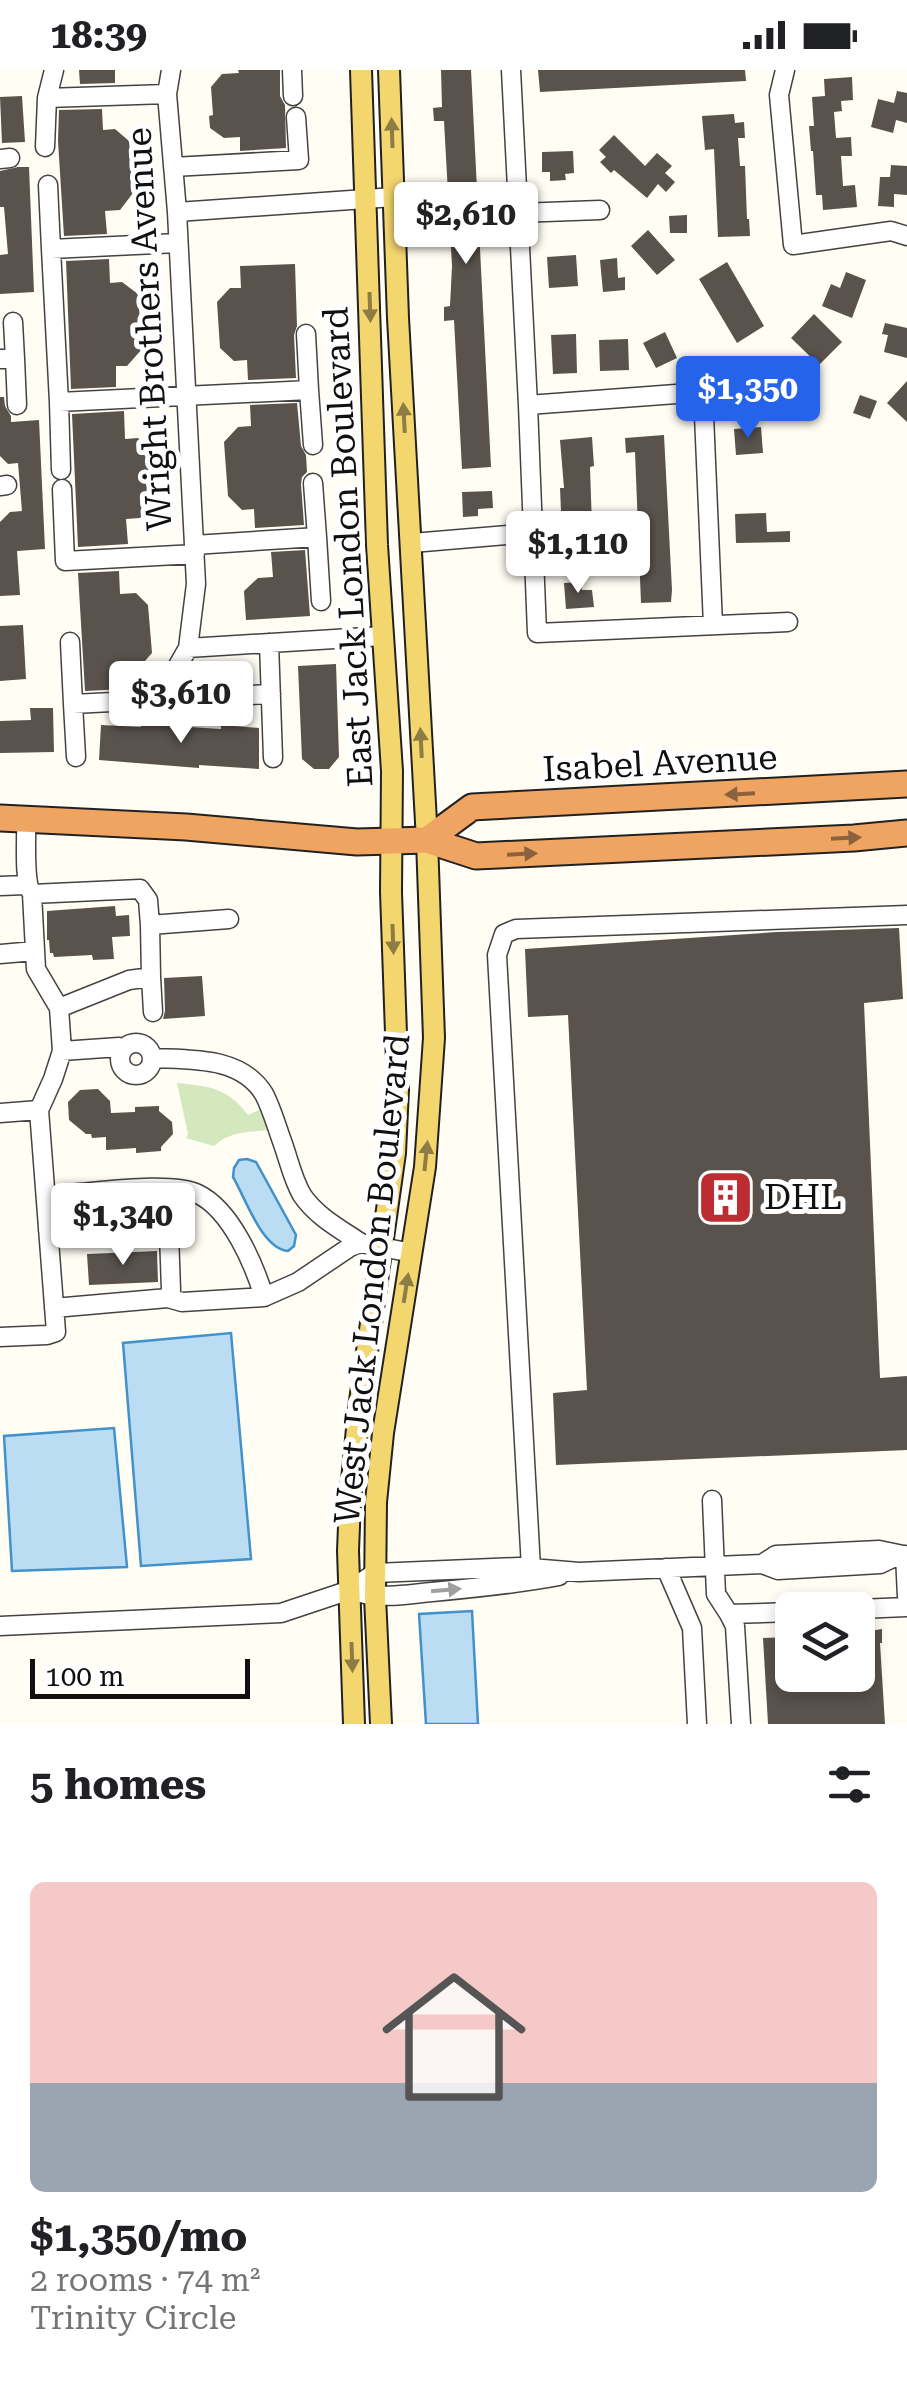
<!DOCTYPE html>
<html lang="en">
<head>
<meta charset="utf-8">
<style>
  body { margin:0; font-family:"Roboto Serif",serif; background:#f2f2f2; color:#202124; height:100vh; display:flex; flex-direction:column; font-size:38px; white-space:nowrap }
  * { box-sizing:border-box; margin:0 }
  p { font-size:32px; color:#757577 }
  .icon { flex:none; width:55px; height:55px; fill:none; stroke:currentColor; stroke-width:2; stroke-linecap:round; stroke-linejoin:round }
  .map { position:relative; height:1654px; overflow:hidden }
  .side { display:flex; flex-direction:column; background:#fff; flex:1 }
  .side>* { flex:none }
  .fabs { position:absolute; left:775px; top:1522px; display:grid; gap:20px }
  .fabs a { display:grid; place-items:center; width:100px; height:100px; border-radius:15px; background:#fff; box-shadow:0 5px 15px #0003; font-size:50px }
  .scale { position:absolute; left:30px; bottom:25px; width:220px; box-sizing:border-box; padding-left:10px; border:5px solid #101010; border-top:0; font-size:28px; line-height:35px; white-space:nowrap; color:#101010; -webkit-text-stroke:8px #fff; paint-order:stroke }
  .price { position:absolute; translate:-50% -85px; padding:0 22px; border-radius:10px; background:#fff; color:#222; font-size:32px; line-height:65px; filter:drop-shadow(0 2px 5px #0008) }
  .price::after { content:''; position:absolute; left:50%; top:60px; width:30px; height:22px; margin-left:-15px; background:inherit; clip-path:polygon(0 0,100% 0,50% 100%) }
  .price.current { background:#2563eb; color:#fff }
  ul { padding:0; list-style:none }
  li { display:grid; align-content:center; gap:20px; height:530px; padding:0 30px }
  li+li { border-top:2px solid #e0e0e0 }
  li span { display:grid; place-items:center; height:310px; border-radius:15px; color:#555 }
  li>.icon { margin-inline-start:auto }
  span .icon { width:180px; height:180px; fill:#fffc; stroke-width:1 }
  li b { font-size:42px }
  h2 { display:flex; justify-content:space-between; align-items:center; height:120px; padding:0 30px; font-size:42px }
  .status { display:flex; justify-content:space-between; align-items:center; height:70px; padding:0 50px; background:#fff; direction:ltr }
  .status svg { height:28px; fill:currentColor }
  .map>svg:first-child { display:block }
</style>
</head>
<body>
<div class="status"><b>18:39</b><svg viewBox="0 0 49 12"><path d="M0 12V9h3v3zM5 12V6h3v6zM10 12V3h3v9zM15 12V0h3v12zM26 1h20v11H26zM47 4h2v5h-2z"/></svg></div>
<div class="map">
<svg width="907" height="1654" viewBox="0 0 907 1654">
  <rect width="100%" height="100%" fill="#fffdf4"/>
  <path fill="#d3e9bd" d="M177,1013C209,1016 228,1018 248,1045L261,1039L270,1060C250,1062 229,1061 214,1076L186,1068L188,1064Z"/>
  <path fill="#baddf4" stroke="#4391c9" stroke-width="2.5" d="M247,1089L256,1092L296,1165L294,1176L288,1181C262,1179 246,1129 233,1107L234,1098L239,1090Z
    M231,1263L251,1489L141,1496L123,1273Z
    M114,1358L127,1497L12,1501L4,1366Z
    M472,1541L478,1654H426L419,1544Z"/>
  <path fill="#59524d" d="M79,0H115V13L80,14Z
    M238,0H280V26L285,35L286,78L240,81V67L224,68L210,58L209,46L213,45L211,17L222,4L239,3Z
    M441,0H471L491,397L462,399L454,250L444,251V237L450,236L452,196L444,51H434L433,38L442,37Z
    M538,0H745L746,11L540,22Z
    M852,7L853,30L841,31L842,41L834,42L836,68L851,67L852,86H841L843,116L855,115L857,137L823,140L822,125H816L813,81H811L809,56H814L812,27L825,26L824,9Z
    M897,21L907,23V53L896,50L893,63L871,57L878,29L894,33Z
    M22,26L25,72L2,73L0,27Z
    M102,39L103,60L115,59L129,71L133,123L120,140L105,141L107,164L64,166L58,71L59,40Z
    M734,44L735,53L744,52L745,68H738L740,96H745L747,149H749L750,166L718,167L714,79L705,80L702,46Z
    M614,65L645,96L657,83L672,96L665,103L675,112L666,122L658,114L647,128L614,100L611,103L600,92L606,87L599,80Z
    M573,81L574,103L565,104L566,110L550,111V102H542V82Z
    M891,95L907,96V125L894,124V137L878,136L880,107H890Z
    M18,97H29L34,222L0,224V185L8,184L4,137H0V101Z
    M687,145V163H670L669,146Z
    M648,160L675,190L657,205L631,176Z
    M576,185L578,216L549,218L547,187Z
    M617,188L618,208L625,207V220L603,222L600,190Z
    M109,189L110,213L122,212L138,224L142,279L127,296H116V317L71,319L66,191Z
    M727,192L764,256L737,273L699,209Z
    M295,194L297,256L294,265L296,308L248,310L247,290L234,291L220,278L217,232L230,218H241L240,196Z
    M846,202L866,210L852,248L822,236L831,214L840,218Z
    M814,244L842,272L819,295L791,268Z
    M885,253L907,258V288L884,282L888,265L882,264Z
    M665,262L677,288L656,298L643,273Z
    M576,264L577,303L553,304L551,265Z
    M628,269L629,300L600,301L599,270Z
    M907,311V352L887,333Z
    M860,325L877,331L870,349L853,343Z
    M0,327H4L5,336L11,346V352L39,350L45,479L17,481L20,525L0,526V452L10,442L22,441L18,393L8,394L0,386Z
    M297,333L301,376L306,385L307,402L302,407L301,414L304,455L255,458L254,439L242,440L228,426L224,372L238,357L251,356L250,335Z
    M124,341L125,369L138,368L150,381L153,434L140,448L126,449L128,474L78,477L72,344Z
    M761,357L763,383L736,385L734,359Z
    M664,365L672,520L671,532L641,533L635,382L626,383L625,368Z
    M592,367L594,396L590,397L593,486L563,487L560,418H564L560,370Z
    M492,421L493,438L478,439V446L463,447L462,422Z
    M766,443L767,462L790,461V472L736,473L735,444Z
    M305,480L310,546L246,550L244,521L258,508L273,507L271,482Z
    M119,501L120,524L136,523L148,535L152,583L137,600H126L127,619L85,621L78,503Z
    M581,512L582,520H592L594,537L566,539L564,513Z
    M23,555L26,609L0,611V556Z
    M336,594L339,687L329,699H314L302,689L298,596Z
    M30,638H53L54,682L0,683V651L31,650Z
    M141,654L221,659V655L259,658V699L199,695V698L99,690L101,655L141,657Z
    M115,836L116,846L129,845L130,866L112,867L114,889L93,890L92,885L54,887L53,883H50L49,870H47V841Z
    M899,858L903,929L864,933L880,1308L907,1306V1380L556,1395L553,1323L587,1320L568,945L528,947L525,879L777,862Z
    M202,906L205,946L163,949L165,941L164,908Z
    M98,1019L110,1031L111,1043L135,1042V1037L159,1036V1041L172,1052L173,1064L161,1077V1081L136,1083V1078L106,1080V1067L92,1068L91,1064H86L69,1050L68,1032L80,1020Z
    M157,1181L158,1212L89,1215L87,1184Z
    M882,1559V1573H880L885,1654H768L763,1568L792,1567V1605H858V1563Z"/>
  <g fill="none" stroke-linecap="round" stroke-linejoin="round">
    <defs>
      <path id="minor" d="M54,0L47,28L167,24
        M171,0L167,24L177,142L196,514L188,578L383,566
        M292,0L293,26
        M511,0L528,335L537,563L788,552
        M785,0L779,25L793,175L891,161L907,166
        M45,77L47,28
        M0,89L10,88
        M173,97L299,90L296,47
        M48,115L51,179
        M177,142L394,127
        M518,143L600,140
        M178,173L51,179L59,332L309,320L306,264
        M0,289H15L13,252
        M15,289L17,335
        M309,320L313,375
        M59,332L61,400
        M528,335L703,322L713,555
        M0,416L7,415
        M62,419L65,491L195,484
        M317,467L321,531
        M412,473L532,463
        M194,475L317,467L313,413
        M70,572L73,634L271,624
        M269,573L273,688
        M159,629L188,578
        M73,634L76,687
        M26,750C27,769 23,811 32,824
        M0,816L26,815
        M150,855L151,907L129,910L59,938L36,899L32,824L140,819L148,830L150,855L229,849
        M0,884L35,881
        M151,907L153,942
        M59,938L62,981L119,977L123,980
        M120 989a16 16 0 1 1 32 0a16 16 0 1 1-32 0Z
        M152,988C190,990 241,986 264,1024C272,1039 277,1058 283,1074C289,1091 293,1110 302,1125C316,1146 340,1159 361,1173
        M0,1043L39,1040
        M67,1124C99,1122 171,1111 198,1124C231,1140 254,1194 264,1227L298,1212L350,1177L361,1173L412,1183
        M48,1160L159,1152L166,1156L169,1164L171,1220L168,1228L54,1238
        M168,1228L182,1232L264,1227
        M0,1267L47,1265L56,1262L39,1040L53,1009L62,981
        M712,1430L716,1524L729,1544L792,1542
        M905,1485L907,1527
        M762,1494L776,1485L879,1480L903,1485
        M531,1498L497,885L504,864L516,859L907,845
        M666,1498L692,1558L697,1654
        M361,1523C384,1529 409,1524 432,1522C475,1518 517,1514 559,1506
        M835,1540L907,1537
        M729,1544L735,1556L741,1654
        M0,1556L281,1543L350,1520L375,1503L519,1497L579,1502L762,1494L778,1500L880,1494L899,1485"/>
      <path id="major" d="M354,1654L348,1481L350,1431L359,1338L395,1083L398,1020L391,822L392,701L377,475L361,0
        M381,1654L375,1527L376,1432L383,1363L425,1097L434,968L427,770L398,248L389,0"/>
      <path id="highway" d="M0,748L186,757L357,772L427,770L476,786L854,768L907,763
        M427,770L472,737L907,714"/>
    </defs>
    <use href="#minor" stroke="#434343" stroke-width="21"/>
    <use href="#major" stroke="#212121" stroke-width="24"/>
    <use href="#highway" stroke="#212121" stroke-width="29"/>
    <use href="#minor" stroke="#fff" stroke-width="18"/>
    <use href="#major" stroke="#f4d66f" stroke-width="20"/>
    <use href="#highway" stroke="#efa561" stroke-width="25"/>
  </g>
  <defs><path id="oneway-solid" d="M-6-.8H1V-3.2L6.5 0L1 3.2V.8H-6Z" transform="scale(2.5)"/></defs>
  <g fill="#8d7d44">
    <use href="#oneway-solid" transform="translate(392 63) rotate(-92)"/>
    <use href="#oneway-solid" transform="translate(370 237) rotate(88)"/>
    <use href="#oneway-solid" transform="translate(404 348) rotate(-93)"/>
    <use href="#oneway-solid" transform="translate(421 673) rotate(-93)"/>
    <use href="#oneway-solid" transform="translate(393 869) rotate(88)"/>
    <use href="#oneway-solid" transform="translate(426 1086) rotate(-84)"/>
    <use href="#oneway-solid" transform="translate(406 1218) rotate(-81)"/>
    <use href="#oneway-solid" transform="translate(352 1587) rotate(88)"/>
  </g>
  <g fill="#8b623d">
    <use href="#oneway-solid" transform="translate(740 724) rotate(177)"/>
    <use href="#oneway-solid" transform="translate(846 768) rotate(-3)"/>
    <use href="#oneway-solid" transform="translate(522 784) rotate(-3)"/>
  </g>
  <use fill="#9f9f9f" href="#oneway-solid" transform="translate(446 1520) rotate(-5)"/>
  <defs>
    <symbol id="building-square" viewBox="-11 -11 22 22"><rect x="-9" y="-9" width="18" height="18" rx="4" fill="#bd2c30" stroke="#fff"/><path d="M-4-6H4V6H1V3H-1V6H-4ZM-2.5-4.3h1.7v1.8h-1.7ZM.8-4.3h1.7v1.8H.8ZM-2.5-1h1.7V.8h-1.7ZM.8-1h1.7V.8H.8Z" fill="#fff"/></symbol>
  </defs>
  <g fill-rule="evenodd">
    <use href="#building-square" x="694" y="1096" width="63" height="63"/>
  </g>
  <g text-anchor="middle" stroke-width="10" stroke-linejoin="round" paint-order="stroke">
    <g font-size="35" fill="#101010" stroke="#fff">
      <text transform="translate(149 259) rotate(-93)" y="12">Wright Brothers Avenue</text>
      <text transform="translate(348 477) rotate(-93)" y="12">East Jack London Boulevard</text>
      <text transform="translate(660 693) rotate(-3)" y="12">Isabel Avenue</text>
      <text transform="translate(372 1209) rotate(-84)" y="12">West Jack London Boulevard</text>
    </g>
    <g font-size="35" fill="#101010" stroke="#fff" text-anchor="start">
      <text x="764" y="1139">DHL</text>
    </g>
  </g>
</svg>
<div class="fabs">
<a><svg class="icon" aria-label="layers" viewBox="0 0 24 24"><path d="M12 4l9 5-9 5-9-5zM3 14l9 5 9-5"/></svg></a>
</div>
<div class="scale">100 m</div>
<b class="price" style="left:466px;top:197px">$2,610</b>
<b class="price current" style="left:748px;top:371px">$1,350</b>
<b class="price" style="left:578px;top:526px">$1,110</b>
<b class="price" style="left:181px;top:676px">$3,610</b>
<b class="price" style="left:123px;top:1198px">$1,340</b>
</div>
<section class="side">
<h2>5 homes<svg class="icon" aria-label="filters" viewBox="0 0 24 24"><path d="M4 7h16M4 17h16"/><circle cx="9" cy="7" r="2"/><circle cx="15" cy="17" r="2"/></svg></h2>
<ul>
<li><span style="background:linear-gradient(#f6c9c9 65%,#9aa5b1 0)"><svg class="icon" aria-label="home" viewBox="0 0 24 24"><path d="M3 11l9-7 9 7M6 9v11h12V9"/></svg></span><div><b>$1,350/mo</b><p>2 rooms · 74 m²</p><p>Trinity Circle</p></div></li>
</ul>
</section>
</body>
</html>
